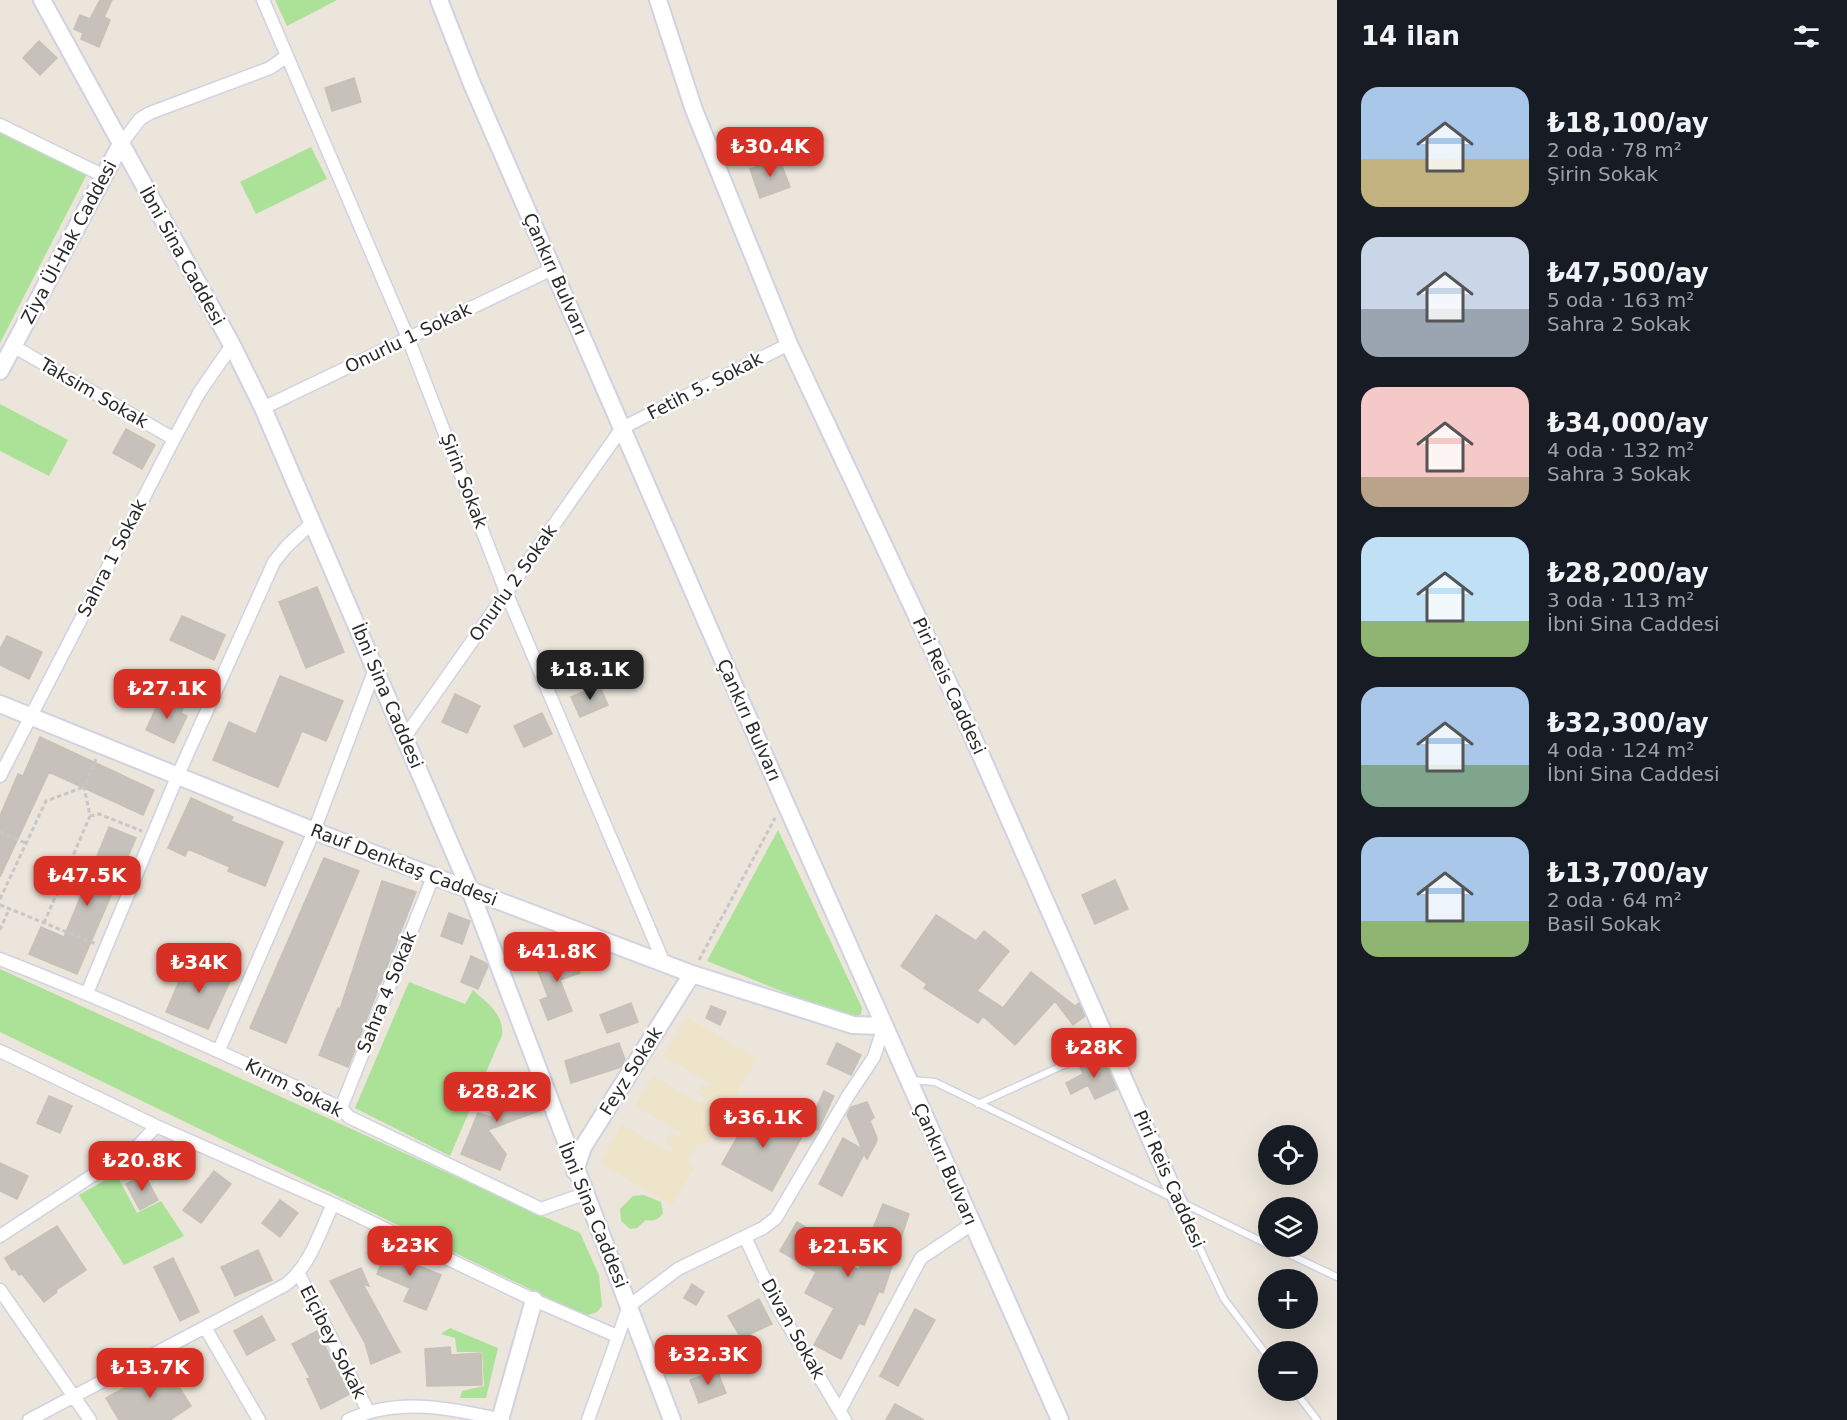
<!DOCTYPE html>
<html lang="tr">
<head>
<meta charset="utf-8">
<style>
  body { margin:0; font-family:"DejaVu Sans",sans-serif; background:#242831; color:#f1f3f6; height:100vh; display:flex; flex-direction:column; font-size:22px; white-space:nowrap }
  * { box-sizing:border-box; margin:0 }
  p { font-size:20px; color:#9ea1a6 }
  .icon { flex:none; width:33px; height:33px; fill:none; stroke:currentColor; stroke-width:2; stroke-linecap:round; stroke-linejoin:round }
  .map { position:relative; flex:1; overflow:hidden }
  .drawer { display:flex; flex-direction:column; background:#171b24; width:510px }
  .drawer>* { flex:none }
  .fabs { position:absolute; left:1258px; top:1125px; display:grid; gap:12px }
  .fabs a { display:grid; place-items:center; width:60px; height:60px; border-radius:50%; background:#171b24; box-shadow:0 6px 24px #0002; font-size:30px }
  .price { position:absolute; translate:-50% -51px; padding:0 14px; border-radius:12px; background:#d93025; color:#fff; font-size:20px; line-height:39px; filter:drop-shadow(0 2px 3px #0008) }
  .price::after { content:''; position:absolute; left:50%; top:36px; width:18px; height:14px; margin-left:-9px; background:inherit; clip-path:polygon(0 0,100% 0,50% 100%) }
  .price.current { background:#222; color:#fff }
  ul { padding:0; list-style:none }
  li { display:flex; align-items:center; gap:18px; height:150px; padding:0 24px }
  li span { display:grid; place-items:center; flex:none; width:168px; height:120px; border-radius:18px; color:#555 }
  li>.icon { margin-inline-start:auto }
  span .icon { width:72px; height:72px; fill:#fffc; stroke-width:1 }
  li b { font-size:26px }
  h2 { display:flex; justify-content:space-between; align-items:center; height:72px; padding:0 24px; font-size:26px }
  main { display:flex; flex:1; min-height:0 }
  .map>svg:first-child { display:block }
</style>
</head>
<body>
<main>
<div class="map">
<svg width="1337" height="1420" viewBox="0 0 1337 1420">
  <rect width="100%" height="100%" fill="#ebe5db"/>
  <path fill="#ede4ca" d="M686,1017L757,1058L735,1097L729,1094L718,1113L723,1116L706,1146L699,1142L687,1163L694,1168L672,1205L600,1163L622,1125L671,1153L674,1148L666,1142L671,1133L679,1138L682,1133L635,1106L653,1076L701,1104L705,1098L696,1093L701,1084L708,1087L710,1083L663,1056Z"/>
  <path fill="#ace198" d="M275,0H337L287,26Z
    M0,132L87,174L0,343Z
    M311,147L327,179L256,214L240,182Z
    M0,404L68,440L49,476L0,451Z
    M778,830L862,1008L861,1014L853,1020L707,961Z
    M0,969L580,1233L599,1275L602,1306L597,1312L585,1316L0,1032Z
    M409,982L465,1004L473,990C488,1004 504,1014 502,1035L450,1156L355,1108Z
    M116,1174L137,1213L161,1201L184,1236L124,1265L79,1195Z
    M644,1195L661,1202L663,1213C660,1219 653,1222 646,1220L637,1228L630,1229L621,1221L620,1209L633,1196Z
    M450,1328L498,1348L486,1398H460L462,1391L484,1386L482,1352H457L455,1338L441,1334Z"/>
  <path fill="#c6c2bb" stroke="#c6c1b5" stroke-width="1.5" d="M100,0H112L104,17L110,20L99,47L81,39L83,33L74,29L80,15L90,19Z
    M39,41L57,58L40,75L23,58Z
    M354,78L361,102L332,111L325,88Z
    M779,158L790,187L760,198L750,169Z
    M126,429L155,445L142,469L113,453Z
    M317,587L344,652L306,668L279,602Z
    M182,616L225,635L214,660L170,640Z
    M7,636L42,652L29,679L0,665V649Z
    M280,676L343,701L326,741L302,731L278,787L213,760L229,722L256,734Z
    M599,685L608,705L580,717L571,697Z
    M455,694L480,706L467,733L442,722Z
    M161,697L183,708L181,713L187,716L174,743L146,730Z
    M542,713L552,734L524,747L514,726Z
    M40,737L154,790L143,815L49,772L0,877V816L18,774L23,776Z
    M191,798L233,817L231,821L283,842L265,886L228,871L230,867L188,849L185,856L168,848Z
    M109,827L136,838L77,974L29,954L41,927L64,937Z
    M324,858L359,871L286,1043L250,1028Z
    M1115,880L1128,909L1095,924L1082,895Z
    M382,881L416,892L348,1067L319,1055L338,1008L340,1009Z
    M449,913L470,921L462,944L441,936Z
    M936,915L976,941L984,931L1009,951L977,991L1003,1008L1031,972L1075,1006L1079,1003L1085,1016L1073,1025L1055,1001L1015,1045L983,1016L978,1023L924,988L927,984L901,966Z
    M572,952L580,973L560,980L572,1011L548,1020L540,1000L548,997L535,963Z
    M471,956L486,963L488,966L478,989L461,982Z
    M189,958L232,977L208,1029L166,1012Z
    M631,1003L638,1022L607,1033L600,1015Z
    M711,1006L726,1012L720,1025L706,1018Z
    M619,1043L625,1060L621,1067L571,1083L565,1061Z
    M837,1043L861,1055L851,1075L827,1064Z
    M1102,1057L1117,1089L1095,1099L1088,1085L1071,1094L1066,1083L1083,1074L1080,1067Z
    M494,1079L516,1096L534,1089L541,1110L488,1130L506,1154L500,1170L461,1154L478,1113L494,1118L482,1091Z
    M824,1091L834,1096L818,1130L808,1125Z
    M49,1096L72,1106L60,1133L37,1123Z
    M867,1102L874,1117L870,1121L877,1138L876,1143L867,1159L864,1154L842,1196L819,1184L843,1138L862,1149L847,1115L851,1107Z
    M755,1106L804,1133L772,1191L722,1164Z
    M0,1163L28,1176L17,1199L0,1191Z
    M214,1171L231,1184L201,1223L183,1210Z
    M144,1174L158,1200L140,1210L126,1184Z
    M280,1200L298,1213L280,1237L262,1223Z
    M883,1204L909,1214L883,1293L879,1291L864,1325L859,1323L841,1359L814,1345L834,1308L805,1293L816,1272L780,1251L797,1222L817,1234L811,1245L859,1270L863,1259L866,1261L878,1228L874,1226Z
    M57,1226L86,1270L56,1290L57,1292L44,1302L22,1274L19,1275L15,1269L12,1270L5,1258Z
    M388,1247L414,1259L412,1263L441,1275L426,1310L404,1301L410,1288L377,1274Z
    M258,1250L272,1280L235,1296L221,1267Z
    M173,1258L199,1312L180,1321L154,1267Z
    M361,1268L369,1286L363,1284L400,1352L371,1364L365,1343L330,1281Z
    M692,1284L704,1292L696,1305L684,1298Z
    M759,1299L772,1324L741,1338L728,1316Z
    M915,1309L935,1320L898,1386L880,1376Z
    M262,1316L275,1340L247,1355L234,1331Z
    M317,1331L350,1394L321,1409L307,1379L310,1378L292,1344Z
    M450,1347L451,1355L481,1353L482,1385L427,1386L425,1349Z
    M166,1366L191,1406L170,1420H119L106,1398L135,1382L136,1384Z
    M717,1370L726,1393L699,1403L690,1380Z
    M895,1404L924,1420H886Z"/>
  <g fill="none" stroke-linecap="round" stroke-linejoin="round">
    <defs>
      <path id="lane" d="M911,1080L935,1082L1269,1245
        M978,1104L1108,1045
        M1179,1204L1224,1299L1269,1358
        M1272,1246L1337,1277
        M1294,1390L1317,1420"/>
      <path id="street" d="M263,0L408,338L506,592L664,963
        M0,125L104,176
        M121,144L140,119L150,113L270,68L287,56
        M13,346L174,439
        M263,408L552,269
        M404,738L622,428L789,344
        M0,776L174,439L199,393L232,345
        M0,959C116,1004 229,1055 341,1108L349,1117L541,1209L584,1194
        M87,993L177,777L274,562L287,546L312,523
        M219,1050L314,831L375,669
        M0,1051L156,1126L333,1204L534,1300L617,1336
        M341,1108L433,877
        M0,1236L139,1145L156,1126
        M745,1237L778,1308L845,1420
        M299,1274L368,1411
        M0,1290L90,1420
        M206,1329L259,1420
        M840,1410L921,1258L972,1224
        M29,1420L285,1285C310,1267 320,1231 333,1204
        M348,1420C399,1397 451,1408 503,1420
        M588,1420L629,1306L678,1269L763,1228L776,1218L848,1096L874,1057L884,1026"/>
      <path id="secondary" d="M42,0L232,345L263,408L470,890L672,1420
        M439,0L472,84L784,800L1060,1420
        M658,0L694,110L789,344L961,710L1179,1204
        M0,371L121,144
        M0,704L314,831L692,974L853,1025L884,1026
        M575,1171L583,1147L692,974
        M500,1420L534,1300"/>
    </defs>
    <use href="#lane" stroke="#d0d2e2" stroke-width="9"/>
    <use href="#street" stroke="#d0d2e2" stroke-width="15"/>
    <use href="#secondary" stroke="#d0d2e2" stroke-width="20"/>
    <path stroke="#c7c7c7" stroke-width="3" stroke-dasharray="4.5 3" stroke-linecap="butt" d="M90,816L99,814L142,831
      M0,832L26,843
      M0,899L46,801L84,787
      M0,905L96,944
      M44,923L90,816L84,787L96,759
      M0,930L9,909
      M699,960L775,818"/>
    <use href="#lane" stroke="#fff" stroke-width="6"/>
    <use href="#street" stroke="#fff" stroke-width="12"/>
    <use href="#secondary" stroke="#fff" stroke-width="16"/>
  </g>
  <g text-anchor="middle" stroke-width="5" stroke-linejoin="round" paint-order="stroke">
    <g font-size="18" fill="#292929" stroke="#fff">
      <text transform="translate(69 242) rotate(-62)" y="6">Ziya Ül-Hak Caddesi</text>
      <text transform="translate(182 256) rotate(61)" y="6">İbni Sina Caddesi</text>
      <text transform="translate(555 274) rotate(66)" y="6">Çankırı Bulvarı</text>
      <text transform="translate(408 338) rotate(-26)" y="6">Onurlu 1 Sokak</text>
      <text transform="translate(705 386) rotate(-27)" y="6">Fetih 5. Sokak</text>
      <text transform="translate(94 393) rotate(30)" y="6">Taksim Sokak</text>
      <text transform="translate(464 481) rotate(69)" y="6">Şirin Sokak</text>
      <text transform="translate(112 558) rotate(-63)" y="6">Sahra 1 Sokak</text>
      <text transform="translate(513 583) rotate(-55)" y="6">Onurlu 2 Sokak</text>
      <text transform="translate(949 686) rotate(65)" y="6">Piri Reis Caddesi</text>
      <text transform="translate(387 696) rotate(67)" y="6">İbni Sina Caddesi</text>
      <text transform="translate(749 720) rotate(66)" y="6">Çankırı Bulvarı</text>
      <text transform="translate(404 865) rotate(21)" y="6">Rauf Denktaş Caddesi</text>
      <text transform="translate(387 992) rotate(-68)" y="6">Sahra 4 Sokak</text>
      <text transform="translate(631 1071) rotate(-58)" y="6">Feyz Sokak</text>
      <text transform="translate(294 1088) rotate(27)" y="6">Kırım Sokak</text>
      <text transform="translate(945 1164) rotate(66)" y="6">Çankırı Bulvarı</text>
      <text transform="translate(1169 1179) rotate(66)" y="6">Piri Reis Caddesi</text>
      <text transform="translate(593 1215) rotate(68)" y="6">İbni Sina Caddesi</text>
      <text transform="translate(793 1329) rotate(61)" y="6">Divan Sokak</text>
      <text transform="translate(333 1342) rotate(63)" y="6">Elçibey Sokak</text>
    </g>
  </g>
</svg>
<div class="fabs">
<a><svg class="icon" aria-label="locate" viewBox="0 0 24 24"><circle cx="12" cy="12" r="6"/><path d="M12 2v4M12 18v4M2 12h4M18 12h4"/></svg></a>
<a><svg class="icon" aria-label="layers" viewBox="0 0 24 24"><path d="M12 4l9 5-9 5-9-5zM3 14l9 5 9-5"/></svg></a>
<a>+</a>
<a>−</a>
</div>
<b class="price" style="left:770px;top:178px">₺30.4K</b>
<b class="price current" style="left:590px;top:701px">₺18.1K</b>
<b class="price" style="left:167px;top:720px">₺27.1K</b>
<b class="price" style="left:87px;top:907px">₺47.5K</b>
<b class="price" style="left:557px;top:983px">₺41.8K</b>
<b class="price" style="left:199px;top:994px">₺34K</b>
<b class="price" style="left:1094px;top:1079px">₺28K</b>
<b class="price" style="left:497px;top:1123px">₺28.2K</b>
<b class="price" style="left:763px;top:1149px">₺36.1K</b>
<b class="price" style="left:142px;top:1192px">₺20.8K</b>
<b class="price" style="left:410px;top:1277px">₺23K</b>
<b class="price" style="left:848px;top:1278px">₺21.5K</b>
<b class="price" style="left:708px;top:1386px">₺32.3K</b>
<b class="price" style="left:150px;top:1399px">₺13.7K</b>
</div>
<section class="drawer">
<h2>14 ilan<svg class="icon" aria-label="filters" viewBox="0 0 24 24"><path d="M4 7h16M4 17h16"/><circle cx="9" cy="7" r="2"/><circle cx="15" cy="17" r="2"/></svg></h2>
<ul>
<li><span style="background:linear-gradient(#a9c7e8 60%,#c2b280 0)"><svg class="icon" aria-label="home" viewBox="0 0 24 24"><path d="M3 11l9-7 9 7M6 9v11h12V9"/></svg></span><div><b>₺18,100/ay</b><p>2 oda · 78 m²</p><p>Şirin Sokak</p></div></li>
<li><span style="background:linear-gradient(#c9d6e8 60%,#9aa5b1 0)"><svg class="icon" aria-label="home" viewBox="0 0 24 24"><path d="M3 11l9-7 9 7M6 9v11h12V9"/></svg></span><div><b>₺47,500/ay</b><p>5 oda · 163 m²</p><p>Sahra 2 Sokak</p></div></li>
<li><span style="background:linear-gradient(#f6c9c9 75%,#b9a48a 0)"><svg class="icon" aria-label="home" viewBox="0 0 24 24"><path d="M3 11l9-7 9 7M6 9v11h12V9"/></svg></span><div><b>₺34,000/ay</b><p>4 oda · 132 m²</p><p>Sahra 3 Sokak</p></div></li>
<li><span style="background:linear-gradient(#bfe0f5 70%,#8fb573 0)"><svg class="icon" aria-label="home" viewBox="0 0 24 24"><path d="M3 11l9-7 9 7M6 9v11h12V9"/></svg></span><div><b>₺28,200/ay</b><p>3 oda · 113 m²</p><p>İbni Sina Caddesi</p></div></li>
<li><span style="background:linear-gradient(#a9c7e8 65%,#7fa58c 0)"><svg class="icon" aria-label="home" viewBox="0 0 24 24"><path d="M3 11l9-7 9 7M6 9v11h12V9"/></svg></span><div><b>₺32,300/ay</b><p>4 oda · 124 m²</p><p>İbni Sina Caddesi</p></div></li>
<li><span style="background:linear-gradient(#a9c7e8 70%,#8fb573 0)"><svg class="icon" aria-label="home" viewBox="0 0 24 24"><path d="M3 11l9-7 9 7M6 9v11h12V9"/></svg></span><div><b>₺13,700/ay</b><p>2 oda · 64 m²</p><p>Basil Sokak</p></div></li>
</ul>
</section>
</main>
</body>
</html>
